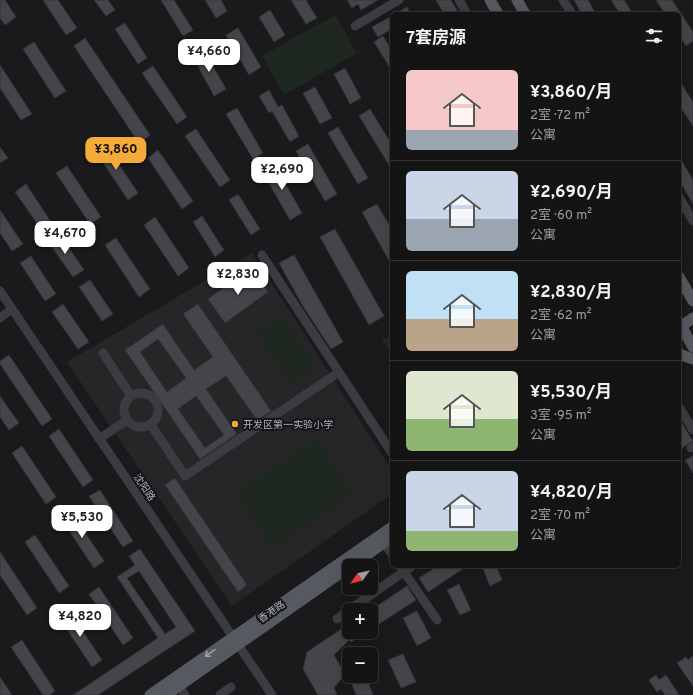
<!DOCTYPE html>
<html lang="zh">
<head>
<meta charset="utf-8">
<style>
  body { margin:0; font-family:Overpass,"Noto Sans SC",sans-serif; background:#212122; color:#f1f3f6; height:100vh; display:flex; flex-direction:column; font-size:15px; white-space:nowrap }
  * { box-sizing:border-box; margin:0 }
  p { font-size:13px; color:#9d9ea0 }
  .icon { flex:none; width:22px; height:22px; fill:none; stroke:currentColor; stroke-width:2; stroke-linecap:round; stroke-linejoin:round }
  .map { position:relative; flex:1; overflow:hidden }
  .side { position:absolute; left:390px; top:12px; width:291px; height:556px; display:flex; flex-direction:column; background:#141415; border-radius:6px; box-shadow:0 4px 16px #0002,0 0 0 1px #333334 }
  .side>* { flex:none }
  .needle { width:26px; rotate:236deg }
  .tools { position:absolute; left:342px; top:559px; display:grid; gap:8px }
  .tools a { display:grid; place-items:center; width:36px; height:36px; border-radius:6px; background:#141415; box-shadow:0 4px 16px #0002,0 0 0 1px #333334; font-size:20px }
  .price { position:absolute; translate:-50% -34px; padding:0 9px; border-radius:8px; background:#fff; color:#222; font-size:13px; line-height:26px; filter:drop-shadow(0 1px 2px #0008) }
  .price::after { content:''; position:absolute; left:50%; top:24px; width:12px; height:9px; margin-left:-6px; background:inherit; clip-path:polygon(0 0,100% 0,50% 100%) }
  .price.current { background:#f5ab39; color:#111 }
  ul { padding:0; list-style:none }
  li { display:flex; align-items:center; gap:12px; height:100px; padding:0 16px }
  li+li { border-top:1px solid #333334 }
  li span { display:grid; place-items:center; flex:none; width:112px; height:80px; border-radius:6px; color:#555 }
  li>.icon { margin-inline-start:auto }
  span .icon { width:48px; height:48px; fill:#fffc; stroke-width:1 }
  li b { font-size:17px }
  h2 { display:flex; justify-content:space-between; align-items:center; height:48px; padding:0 16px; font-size:17px }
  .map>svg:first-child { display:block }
</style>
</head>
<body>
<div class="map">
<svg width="693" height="695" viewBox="0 0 693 695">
  <rect width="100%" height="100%" fill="#1a1a1c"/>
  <path fill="#262629" d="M252,253L392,470V494L232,606L67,362Z
    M392,334V355L382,340Z"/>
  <path fill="#1f2820" d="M335,15L357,53L284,95L262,56Z
    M282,314L318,368L292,386L256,332Z
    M317,438L354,494L272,549L235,492Z"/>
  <path fill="#444549" stroke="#343438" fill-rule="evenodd" d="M0,0H5L16,17L5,25L0,18Z
    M43,0H58L77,28L66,35Z
    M94,0H108L115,10L106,16Z
    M161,0H174L193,30L183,36Z
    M205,0H221L227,11L216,18Z
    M291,0H306L317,18L306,24Z
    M347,0H378L361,10L358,4L352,8Z
    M436,0H451L459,14H444Z
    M574,0H588L596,14H582Z
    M611,0H624L633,14H620Z
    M656,0H672L693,32V41L686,46L679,35V14H665Z
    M407,7L411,14H395Z
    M270,10L285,35L274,42L259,17Z
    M392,16V29L378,37L372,27Z
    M125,23L147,58L138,64L115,29Z
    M238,28L261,67L249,75L226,35Z
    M383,36L392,51V71L374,42Z
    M85,38L150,135L139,143L74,46Z
    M34,42L66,91L55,98L23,49Z
    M203,49L226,89L214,96L192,55Z
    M0,65L32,114L21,120L0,88Z
    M153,66L187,117L177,124L142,73Z
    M345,68L361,98L350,104L334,74Z
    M679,80L693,102V126L679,105Z
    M315,87L332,118L320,124L303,93Z
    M269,90L278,107L282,105L299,136L290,142L272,111L269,113L259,96Z
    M237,108L263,153L253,159L226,114Z
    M370,109L392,145V170L359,116Z
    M338,127L368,178L358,184L328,133Z
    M196,129L230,180L220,187L185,136Z
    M104,142L138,193L128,200L94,149Z
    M308,144L337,194L325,201L296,151Z
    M0,147L8,158L0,163Z
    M158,150L193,201L182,209L148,158Z
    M679,156L693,180V204L679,180Z
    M273,162L302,213L290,220L261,169Z
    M67,166L101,217L90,224L56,173Z
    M26,184L51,222L41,229L15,192Z
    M238,194L260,229L251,235L229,200Z
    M377,204L392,230V266L362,212Z
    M0,210L23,244L12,251L0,233Z
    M202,216L224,250L215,257L193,222Z
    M155,217L189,268L178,276L144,225Z
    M335,229L384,316L369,325L320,237Z
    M58,232L84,270L73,277L47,240Z
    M116,238L150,289L139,297L105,245Z
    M294,255L343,342L331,349L304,308L279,263Z
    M31,256L56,294L45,301L20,263Z
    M251,268L268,292L225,323L208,299Z
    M90,280L113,314L102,321L79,287Z
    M63,304L89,342L78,349L52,312Z
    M198,304L271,411L257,420L226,376L206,389L237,434L200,459L125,350L163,324L194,370L213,357L183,314ZM158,339L186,378L167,392L140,352ZM196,396L224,435L205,448L178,409Z
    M9,355L52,419L42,426L0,364V361Z
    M0,396L19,423L9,430L0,417Z
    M679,419L693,441L679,450Z
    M59,429L93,480L83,487L49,436Z
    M22,446L56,497L46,504L12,453Z
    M693,456V473L685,460Z
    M175,478L247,585L238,592L165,485Z
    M100,490L133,541L123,547L89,496Z
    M70,510L104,561L94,568L60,517Z
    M35,535L69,586L59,593L25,542Z
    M140,549L195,631L98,695H73L158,638L117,577L135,565L129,556ZM139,571L176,627L165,634L127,578Z
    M0,552L37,608L27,615L0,575Z
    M438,566H467L428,592L419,578Z
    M482,566H496L502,580L490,586Z
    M459,584L471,610L460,615L447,590Z
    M407,586L416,600L371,629V610Z
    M99,587L133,638L123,645L89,594Z
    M68,609L102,660L92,667L58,616Z
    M417,611L431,638L417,646L403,618Z
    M349,624V632H367L351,642L349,640L334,655L345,674L334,688L337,695H318L303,669L307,652Z
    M22,640L55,691L50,695H43L11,647Z
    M403,654L416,682L401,688L388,660Z
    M693,656V686L677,663L686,657L688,660Z
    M656,675L659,680L666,675L679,695H665L661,689L657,692L649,680Z
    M349,676H366L373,695H356Z
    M0,677L12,695H0Z"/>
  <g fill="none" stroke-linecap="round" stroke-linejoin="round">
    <path stroke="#3b3c41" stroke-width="9" d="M459,0L467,14
      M563,0L572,14
      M355,26L399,0
      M679,197L693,221
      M262,255L392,453
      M0,291L272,695
      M0,318L12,309
      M103,353L131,396
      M124 410a17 17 0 1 1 34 0a17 17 0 1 1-34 0Z
      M679,407L693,430
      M151,425L185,476L339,372
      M99,439L127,420
      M691,448L693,447
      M384,543L392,554
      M400,566L437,620
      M349,610L412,566
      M337,619L349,610
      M179,686L185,695
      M220,695L231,687"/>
    <path stroke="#575960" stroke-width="11" d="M490,0L498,14
      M517,0L525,14
      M679,277L693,301
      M679,322L693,347
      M679,328L693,318
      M679,354L693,359
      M351,566L392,537
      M150,695L392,527
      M166,695L349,567"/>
  </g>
  <defs><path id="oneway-shaft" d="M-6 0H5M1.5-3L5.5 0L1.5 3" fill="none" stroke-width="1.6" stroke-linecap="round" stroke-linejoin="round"/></defs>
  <use stroke="#9ba0aa" href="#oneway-shaft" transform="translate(210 653) rotate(145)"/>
  <circle fill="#f5ab39" stroke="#151517" stroke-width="1.5" cx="235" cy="424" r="4"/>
  <g text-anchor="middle" stroke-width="4" stroke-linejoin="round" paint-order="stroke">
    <g font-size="10" fill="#acb2bc" stroke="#151517" text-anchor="start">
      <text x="243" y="428">开发区第一实验小学</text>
    </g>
    <g font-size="10" fill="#acb2bc" stroke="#151517">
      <text transform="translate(145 487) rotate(56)" y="4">沈阳路</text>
      <text transform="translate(271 611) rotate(-35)" y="4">香港路</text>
    </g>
  </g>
</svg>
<div class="tools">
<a><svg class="needle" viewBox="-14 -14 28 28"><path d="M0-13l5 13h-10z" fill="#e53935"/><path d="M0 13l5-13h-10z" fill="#9d9ea0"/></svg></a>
<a>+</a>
<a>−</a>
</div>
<b class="price" style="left:209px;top:73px">¥4,660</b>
<b class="price current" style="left:116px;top:171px">¥3,860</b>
<b class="price" style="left:282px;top:191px">¥2,690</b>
<b class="price" style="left:65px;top:255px">¥4,670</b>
<b class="price" style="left:238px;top:296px">¥2,830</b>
<b class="price" style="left:82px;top:539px">¥5,530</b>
<b class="price" style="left:80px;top:638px">¥4,820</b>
<section class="side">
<h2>7套房源<svg class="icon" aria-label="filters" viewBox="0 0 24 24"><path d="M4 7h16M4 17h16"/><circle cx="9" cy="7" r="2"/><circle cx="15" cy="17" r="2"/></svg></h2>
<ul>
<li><span style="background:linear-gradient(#f6c9c9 75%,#9aa5b1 0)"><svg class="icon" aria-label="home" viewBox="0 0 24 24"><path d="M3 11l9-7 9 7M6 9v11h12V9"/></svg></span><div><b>¥3,860/月</b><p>2室 · 72 m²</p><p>公寓</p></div></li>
<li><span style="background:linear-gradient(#c9d6e8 60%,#9aa5b1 0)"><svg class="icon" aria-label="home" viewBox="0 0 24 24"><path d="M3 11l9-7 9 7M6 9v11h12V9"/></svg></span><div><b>¥2,690/月</b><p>2室 · 60 m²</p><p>公寓</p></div></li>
<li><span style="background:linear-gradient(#bfe0f5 60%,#b9a48a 0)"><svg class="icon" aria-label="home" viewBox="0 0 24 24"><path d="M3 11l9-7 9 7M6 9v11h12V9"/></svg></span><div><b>¥2,830/月</b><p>2室 · 62 m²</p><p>公寓</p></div></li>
<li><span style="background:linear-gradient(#dfe7d0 60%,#8fb573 0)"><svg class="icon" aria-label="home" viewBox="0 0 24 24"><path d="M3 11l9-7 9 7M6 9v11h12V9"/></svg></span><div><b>¥5,530/月</b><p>3室 · 95 m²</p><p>公寓</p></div></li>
<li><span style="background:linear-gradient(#c9d6e8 75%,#8fb573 0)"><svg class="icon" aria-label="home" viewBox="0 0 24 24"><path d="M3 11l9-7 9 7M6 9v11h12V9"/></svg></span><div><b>¥4,820/月</b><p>2室 · 70 m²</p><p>公寓</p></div></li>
</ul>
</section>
</div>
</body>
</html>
